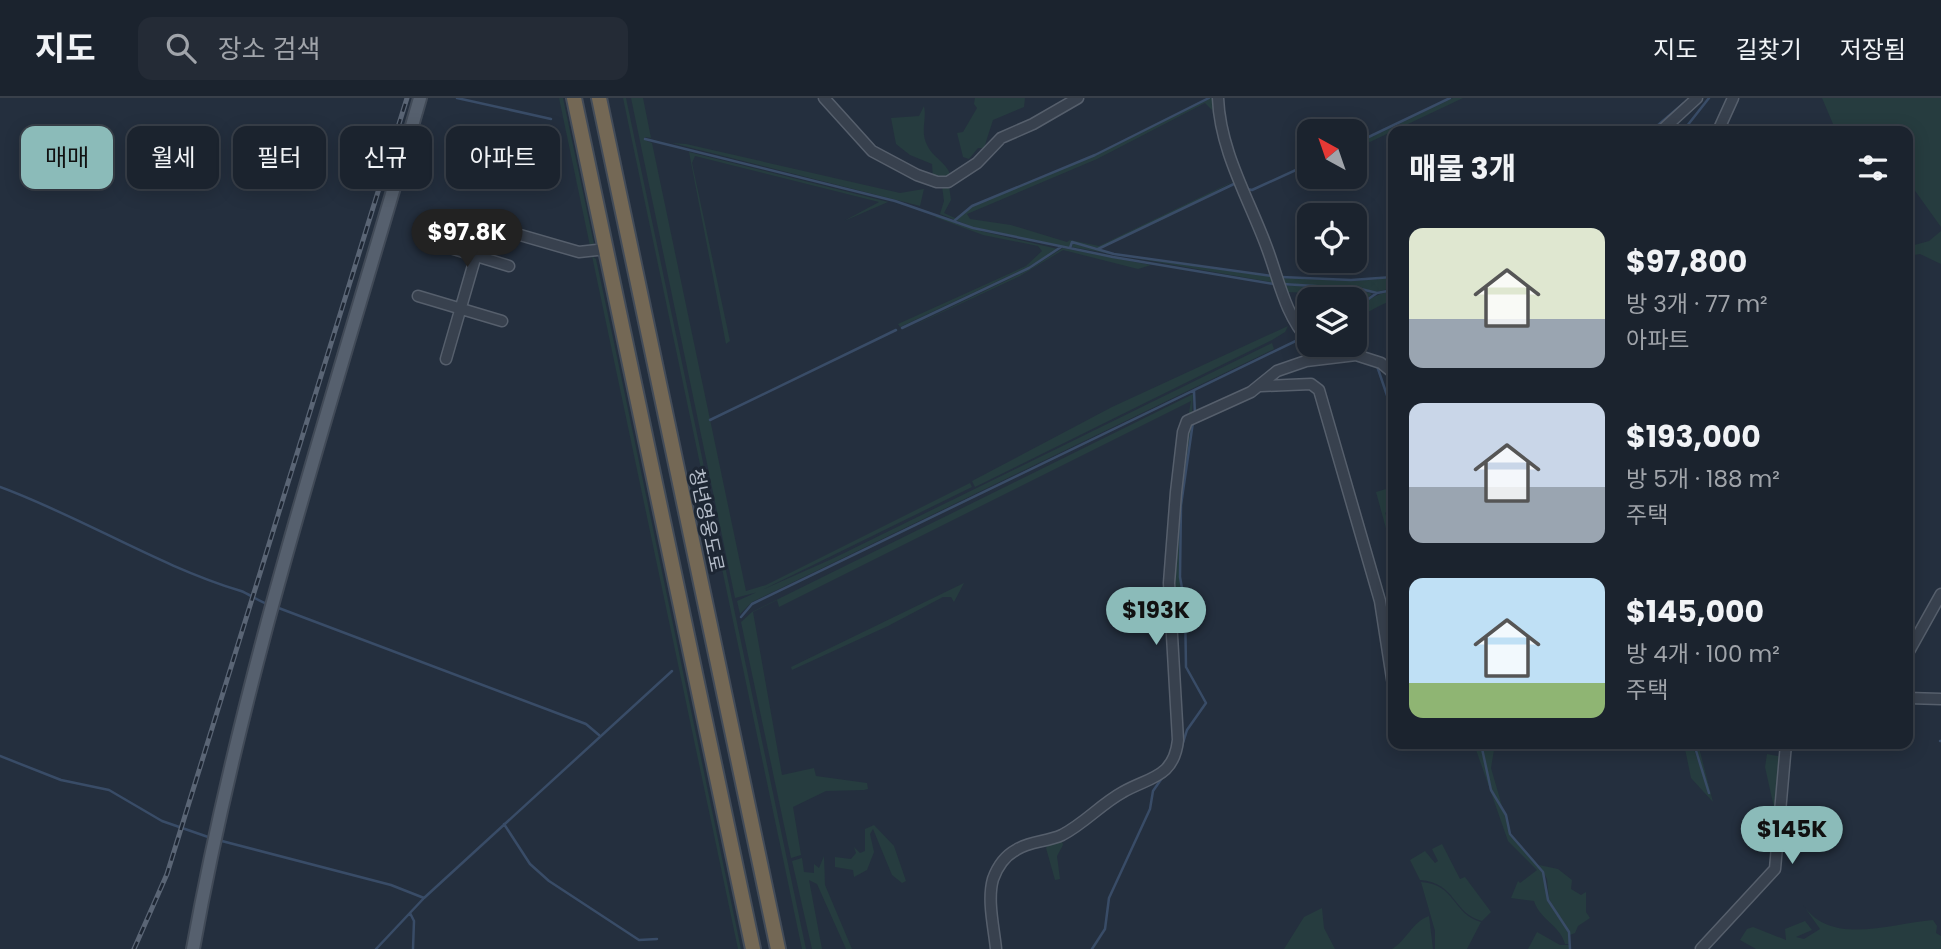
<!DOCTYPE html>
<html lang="ko">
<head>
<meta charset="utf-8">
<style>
  body { margin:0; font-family:Poppins,"Noto Sans KR",sans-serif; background:#242b36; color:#f1f3f6; height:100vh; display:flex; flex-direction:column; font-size:26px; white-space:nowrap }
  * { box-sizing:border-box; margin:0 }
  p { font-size:23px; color:#a0a4aa }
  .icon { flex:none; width:38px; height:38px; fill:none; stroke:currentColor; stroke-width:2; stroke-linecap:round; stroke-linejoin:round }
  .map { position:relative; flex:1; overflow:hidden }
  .details { position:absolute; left:1388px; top:28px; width:525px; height:623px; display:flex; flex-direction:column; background:#1b232e; border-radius:14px; box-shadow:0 4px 18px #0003,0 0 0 2px #39404a }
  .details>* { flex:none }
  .banner { position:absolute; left:21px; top:28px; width:665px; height:63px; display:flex; gap:14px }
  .needle { width:46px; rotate:320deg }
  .controls { position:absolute; left:1297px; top:21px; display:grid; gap:14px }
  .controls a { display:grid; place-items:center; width:70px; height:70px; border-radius:14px; background:#1b232e; box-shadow:0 4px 18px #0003,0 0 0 2px #39404a; font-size:35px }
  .price { position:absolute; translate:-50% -60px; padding:0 16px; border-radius:24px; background:#8bbbb9; color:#111; font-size:23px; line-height:46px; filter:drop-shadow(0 2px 4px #0008) }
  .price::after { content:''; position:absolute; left:50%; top:42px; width:21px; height:16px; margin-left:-10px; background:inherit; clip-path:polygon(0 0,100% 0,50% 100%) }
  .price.selected { background:#222; color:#fff }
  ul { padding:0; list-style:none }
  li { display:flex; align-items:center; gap:21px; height:175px; padding:0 21px }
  li span { display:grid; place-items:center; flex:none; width:196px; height:140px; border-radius:14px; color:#555 }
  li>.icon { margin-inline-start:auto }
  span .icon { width:84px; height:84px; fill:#fffc; stroke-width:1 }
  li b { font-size:30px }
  h2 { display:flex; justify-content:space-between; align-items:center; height:84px; padding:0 21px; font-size:30px }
  .tag { padding:0 24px; border-radius:14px; background:#1b232e; box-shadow:0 4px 18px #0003,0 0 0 2px #39404a; font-size:24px; line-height:63px }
  .tag.selected { background:#8bbbb9; color:#111 }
  header { display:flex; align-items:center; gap:42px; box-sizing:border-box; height:98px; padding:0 35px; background:#1b232e; border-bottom:2px solid #39404a }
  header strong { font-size:33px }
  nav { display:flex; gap:38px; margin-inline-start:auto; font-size:24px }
  .search { width:490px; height:63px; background:#242b36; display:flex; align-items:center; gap:18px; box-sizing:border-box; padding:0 24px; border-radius:14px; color:#a0a4aa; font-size:26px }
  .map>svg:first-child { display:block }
</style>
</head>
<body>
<header>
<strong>지도</strong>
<div class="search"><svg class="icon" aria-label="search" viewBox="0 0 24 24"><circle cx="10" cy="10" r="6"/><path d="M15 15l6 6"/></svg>장소 검색</div>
<nav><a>지도</a><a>길찾기</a><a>저장됨</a></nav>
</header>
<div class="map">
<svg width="1941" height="851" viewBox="0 0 1941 851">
  <rect width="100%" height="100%" fill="#242f3e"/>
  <path fill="#263c3f" d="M559,0H563L594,146L590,148Z
    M623,0H626L806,851H802Z
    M631,0H643L651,40L645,39V42L652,45L746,493L766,487L970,385L972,389L758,494L735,500Z
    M975,0H1025L1024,9L993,22L984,50H978L969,61L963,59L957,35L963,34L977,10L974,6Z
    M1211,0H1215V15L1205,5L1097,61L967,116L970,121L1011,127L1067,144L1070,142L1099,148L1236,82L1164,121L1098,150L1072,144L1070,150L1062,148L973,129L940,116L944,103L942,88L1005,42L975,71L949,88L951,102L944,115L957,121L972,108L1096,57Z
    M1453,0H1463L1355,51V47Z
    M1822,0H1941V129L1908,83V33H1836Z
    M924,8C927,21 920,33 927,47C933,60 947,64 951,79L933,80L932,66L910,57L896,46L891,20L919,18Z
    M672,45L686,46L900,95L924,91L920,108Z
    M689,54L936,116L888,104L844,123L879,104L695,58L692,65L730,243L726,246Z
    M938,118L981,133L1058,151L1028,169L900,229L898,226L1026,168L1042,153L1038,148L983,137L935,119Z
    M1941,133V166L1920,156L1908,158L1911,148L1929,143Z
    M1073,145L1114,157L1274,179L1276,185L1072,149Z
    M1063,150L1151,167L1138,171L1063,152L1020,178L902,233L1030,171Z
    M592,158L596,161L616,254L741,851H738Z
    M1279,180L1352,183L1393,180V190L1376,194L1361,190L1281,185Z
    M1281,187L1361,192L1372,196L1355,210L1352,196L1283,194Z
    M1393,193V202C1379,207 1368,215 1355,220C1360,203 1376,196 1393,193Z
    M1288,228L1285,234L1272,242L975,389L972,383L1112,309Z
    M1272,245L1274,251L752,504L740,516L737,503L834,460Z
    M1193,296L1192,319L1188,320L1191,303L779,509L777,502L753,514L782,677L814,670L816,678L867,685L868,691L864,692L826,693L793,709L801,757L791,760L741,524L752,514Z
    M1193,324C1184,385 1174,445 1184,507L1172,508L1184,334Z
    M1393,389V410L1385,415L1393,433V456L1376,394Z
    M964,485L954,504L951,499H943L888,528L792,572L791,569Z
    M1474,646H1480L1491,692L1505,717L1509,736L1543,775L1548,802L1568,834L1570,846H1565C1560,827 1540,822 1534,803L1511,800L1518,783L1520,785L1537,772L1508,743Z
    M1481,646H1495L1491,670L1502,708L1492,692Z
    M1684,646H1692L1711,700L1695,646H1698L1713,704L1691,680Z
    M1767,656L1782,659L1776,749L1775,714L1765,669Z
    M874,727L894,748L906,783L902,785L892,777L873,731L870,736L874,754L867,772L854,779L853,772L835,769V759L851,761L856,755L854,749L860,755L865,753V731Z
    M1052,742H1062L1063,747L1057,758L1060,781L1055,782L1046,750Z
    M1442,746L1460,781L1465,779L1491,814L1482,823C1452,815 1457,785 1420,782L1410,762L1425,753L1435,765L1438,763L1432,751Z
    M824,758L825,787L852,851H846L817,786L809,782L822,851H812L792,763L802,760L804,774L814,775V766L819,770Z
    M1539,767L1558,771L1572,782L1571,791L1581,797L1586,794V814L1590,820L1578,828L1575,835L1570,837L1549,801L1547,781Z
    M1421,784C1456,786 1452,816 1481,824L1467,851H1435V833Z
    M1803,807C1832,849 1891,825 1933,822L1937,828L1936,835L1941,838V851H1756L1740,842L1747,831L1753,829L1786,842L1785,831L1805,823L1812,832L1796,839L1804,841L1820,831Z
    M1322,810L1324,830L1335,851H1284L1304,819Z
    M1429,818L1433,851H1392C1407,842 1412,824 1429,818Z
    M1537,834L1560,847H1570V851H1528Z"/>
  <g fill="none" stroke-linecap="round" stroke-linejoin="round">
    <path stroke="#394c67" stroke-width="2.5" d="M457,0L551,21
      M1651,33L1684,5
      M1683,33L1709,0
      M645,41L895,103L973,130L1113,159L1274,186
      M1354,46L1450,0
      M1247,91L1252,92L1309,66
      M954,123L972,108L1095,57L1209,0
      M1070,150L1072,144L1114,156L1272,178
      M1098,151L1236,85
      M1281,179L1351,182L1393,179
      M1283,186L1361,191L1377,195
      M1354,211L1377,195L1393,192
      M902,230L1029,170L1061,149
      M1353,252V247
      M1377,268L1393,315
      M1194,293L1195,317
      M710,322L896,232
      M0,389C82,419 158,468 241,493C249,496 260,504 270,507
      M276,509L586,626L599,637
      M741,519L752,506L1304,239
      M1940,643H1941
      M1481,646L1491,692L1506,717L1510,736L1543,774L1548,802L1569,834L1570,851
      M1694,646L1709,695
      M1182,648L1187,632L1206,605L1186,569L1185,507L1180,479L1181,407L1193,324
      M0,658L61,682L109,692L162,723L211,740
      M504,726L530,766L549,783L639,842L657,841
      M218,742L391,787L424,800
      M410,815L414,823L413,851
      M376,851L424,800L672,573
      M1092,851L1105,831L1109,800L1150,711L1153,693L1162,680"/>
    <defs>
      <path id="minor" d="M824,0L872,53L917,77L937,84H948L977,65L1001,40L1033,26L1078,0
        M1218,0C1220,53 1249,101 1267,150C1279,182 1285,217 1309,243
        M1661,33L1697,0
        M1718,33L1733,0
        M458,119L579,154L606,151
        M434,145L509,168
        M418,198L502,223
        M1314,247L1332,258
        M446,261L485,126
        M1261,288L1311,286L1319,292L1380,503L1393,587
        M1908,555L1941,496
        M1908,600L1941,601
        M996,851C994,830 987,802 993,781C997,770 1005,758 1016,752C1029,743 1047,744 1062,737C1085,725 1101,706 1123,694C1149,679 1174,680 1178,642L1169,485L1176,394L1183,334L1187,323L1251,294L1277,273L1306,263L1356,257L1381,265L1393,275
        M1701,851L1775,771L1786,646"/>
      <path id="major" d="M193,851C245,561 339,283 420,0"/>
      <path id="highway" d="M574,0L753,851
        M599,0L778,851"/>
    </defs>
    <use href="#minor" stroke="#565f6c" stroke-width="13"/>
    <use href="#major" stroke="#414a57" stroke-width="16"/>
    <use href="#highway" stroke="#434c59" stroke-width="18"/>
    <use href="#minor" stroke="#38414e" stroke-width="10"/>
    <use href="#major" stroke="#56606e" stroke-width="12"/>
    <use href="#highway" stroke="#746855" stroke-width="14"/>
    <defs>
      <path id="rail" d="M134,851L167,776L407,0"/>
    </defs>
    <use href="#rail" stroke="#5a6575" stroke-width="5"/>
    <use href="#rail" stroke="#1d2633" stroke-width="2.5" stroke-dasharray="8" stroke-linecap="butt"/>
  </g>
  <g text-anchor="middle" stroke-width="6" stroke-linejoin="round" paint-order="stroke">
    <g font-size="19" fill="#b4bcc9" stroke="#1d2633">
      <text transform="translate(707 422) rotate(78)" y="7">청년영웅도로</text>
    </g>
  </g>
</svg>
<div class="controls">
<a><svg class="needle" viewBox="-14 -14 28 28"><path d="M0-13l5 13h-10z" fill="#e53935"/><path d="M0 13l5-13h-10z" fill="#a0a4aa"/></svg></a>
<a><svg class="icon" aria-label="locate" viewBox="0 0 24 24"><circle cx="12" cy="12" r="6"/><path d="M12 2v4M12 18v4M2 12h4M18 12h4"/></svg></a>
<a><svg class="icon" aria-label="layers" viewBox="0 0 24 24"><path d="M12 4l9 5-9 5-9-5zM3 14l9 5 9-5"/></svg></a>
</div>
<b class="price selected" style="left:467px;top:171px">$97.8K</b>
<b class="price" style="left:1156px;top:549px">$193K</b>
<b class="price" style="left:1792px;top:768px">$145K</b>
<div class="banner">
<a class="tag selected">매매</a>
<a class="tag">월세</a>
<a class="tag">필터</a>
<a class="tag">신규</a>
<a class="tag">아파트</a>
</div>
<section class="details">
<h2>매물 3개<svg class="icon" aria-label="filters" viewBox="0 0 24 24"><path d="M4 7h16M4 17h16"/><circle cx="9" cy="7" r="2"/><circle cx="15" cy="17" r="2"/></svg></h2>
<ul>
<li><span style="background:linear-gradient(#dfe7d0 65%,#9aa5b1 0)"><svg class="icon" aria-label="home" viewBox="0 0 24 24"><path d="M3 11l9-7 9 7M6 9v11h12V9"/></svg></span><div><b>$97,800</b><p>방 3개 · 77 m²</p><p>아파트</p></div></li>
<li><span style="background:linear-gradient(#c9d6e8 60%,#9aa5b1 0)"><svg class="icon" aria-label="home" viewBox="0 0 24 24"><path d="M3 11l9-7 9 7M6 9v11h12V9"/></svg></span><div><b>$193,000</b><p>방 5개 · 188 m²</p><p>주택</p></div></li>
<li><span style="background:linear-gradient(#bfe0f5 75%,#8fb573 0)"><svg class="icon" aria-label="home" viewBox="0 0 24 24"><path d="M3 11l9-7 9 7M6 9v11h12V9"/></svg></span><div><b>$145,000</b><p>방 4개 · 100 m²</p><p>주택</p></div></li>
</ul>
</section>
</div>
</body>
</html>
